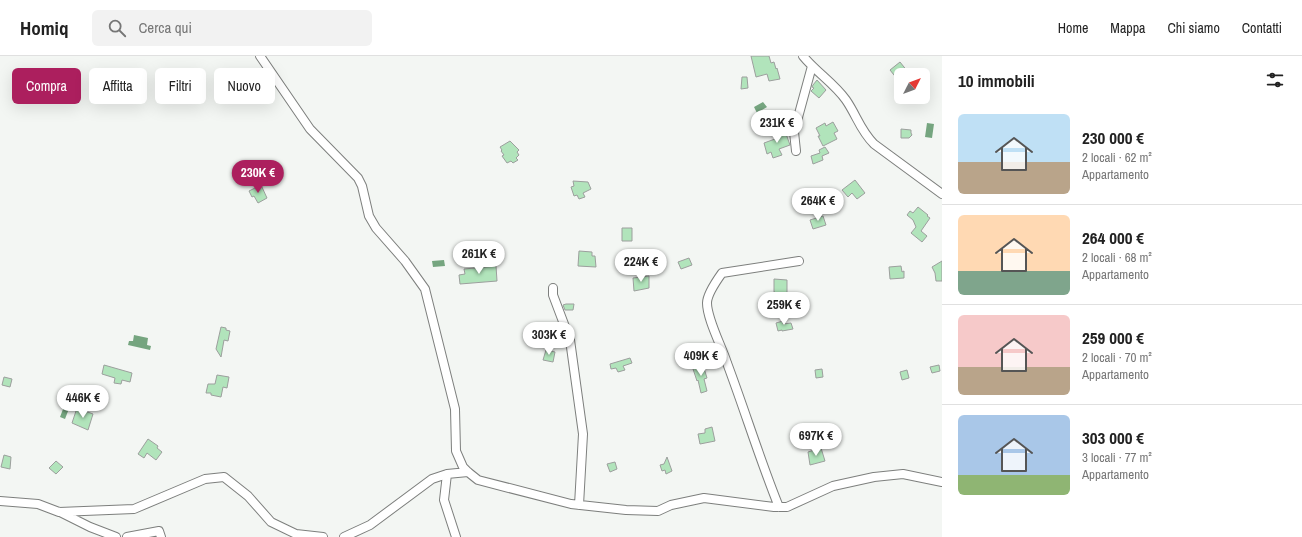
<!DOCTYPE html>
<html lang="it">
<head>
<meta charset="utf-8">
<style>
  body { margin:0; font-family:"Archivo Narrow",sans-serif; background:#f2f2f2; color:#222; height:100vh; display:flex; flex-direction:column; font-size:15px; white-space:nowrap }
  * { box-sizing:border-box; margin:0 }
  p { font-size:13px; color:#767676 }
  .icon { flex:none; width:22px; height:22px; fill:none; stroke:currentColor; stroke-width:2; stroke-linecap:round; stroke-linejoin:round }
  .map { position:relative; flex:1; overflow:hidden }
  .panel { display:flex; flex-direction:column; background:#fff; width:360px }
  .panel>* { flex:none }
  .top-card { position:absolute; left:12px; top:12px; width:380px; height:36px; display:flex; gap:8px }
  .needle { width:26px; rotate:48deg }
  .fabs { position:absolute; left:894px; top:12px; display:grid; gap:8px }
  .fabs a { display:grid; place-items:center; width:36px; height:36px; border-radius:6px; background:#fff; box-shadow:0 4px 16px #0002; font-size:20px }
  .price { position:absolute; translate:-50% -34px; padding:0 9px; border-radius:14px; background:#fff; color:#222; font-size:13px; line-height:26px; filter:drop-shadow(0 1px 2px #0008) }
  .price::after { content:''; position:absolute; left:50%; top:24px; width:12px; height:9px; margin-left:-6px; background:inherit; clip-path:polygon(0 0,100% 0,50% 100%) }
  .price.active { background:#ac1f5e; color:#fff }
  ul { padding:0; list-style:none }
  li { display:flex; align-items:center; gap:12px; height:100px; padding:0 16px }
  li+li { border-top:1px solid #e0e0e0 }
  li span { display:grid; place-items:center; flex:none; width:112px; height:80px; border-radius:6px; color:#555 }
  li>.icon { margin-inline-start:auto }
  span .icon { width:48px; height:48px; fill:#fffc; stroke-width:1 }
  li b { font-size:17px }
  h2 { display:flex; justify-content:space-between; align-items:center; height:48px; padding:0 16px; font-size:17px }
  .pill { padding:0 14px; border-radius:6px; background:#fff; box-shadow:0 4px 16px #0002; font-size:14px; line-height:36px }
  .pill.active { background:#ac1f5e; color:#fff }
  header { display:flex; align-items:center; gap:24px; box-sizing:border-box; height:56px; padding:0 20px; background:#fff; border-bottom:1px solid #e0e0e0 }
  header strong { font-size:19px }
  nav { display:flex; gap:22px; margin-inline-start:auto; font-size:14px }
  .search { width:280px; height:36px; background:#f2f2f2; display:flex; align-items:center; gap:10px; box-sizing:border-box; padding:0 14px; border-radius:6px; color:#767676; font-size:15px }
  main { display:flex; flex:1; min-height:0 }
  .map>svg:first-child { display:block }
</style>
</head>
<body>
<header>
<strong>Homiq</strong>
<div class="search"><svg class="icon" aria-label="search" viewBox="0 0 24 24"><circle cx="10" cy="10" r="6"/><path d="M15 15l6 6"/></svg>Cerca qui</div>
<nav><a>Home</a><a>Mappa</a><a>Chi siamo</a><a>Contatti</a></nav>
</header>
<main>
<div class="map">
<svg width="942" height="481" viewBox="0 0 942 481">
  <rect width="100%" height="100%" fill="#f3f6f3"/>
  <path fill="#75a57f" d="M763,46L767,51L757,57L754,51Z
    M927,67L934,68L932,82L925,81Z
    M444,204L445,210L433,211L432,205Z
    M134,279L148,282L147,289L151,290L150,294L128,289L129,285H133Z
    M65,348L70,350L65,363L60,361Z"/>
  <path fill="#b1e4bb" stroke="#9c9f9d" d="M751,0H769L771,7L774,6L776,13L777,12L780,23L769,25L767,18L756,21Z
    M900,6L908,16L904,19H901V21L898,24L890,14Z
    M742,21H747L748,32L741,33Z
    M817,24L826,34L819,42L811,35L814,32L812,31L813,29Z
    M833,66L838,75L834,77L837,83L823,90L818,80H820L816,72L825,67L826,70Z
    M901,73L911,74V77L912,79L909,82H901Z
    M785,75L790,89L779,93L782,99L773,102L771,96L767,98L764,87L775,83L773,80Z
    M510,85L519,94L517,96L519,99L516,102L518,104L513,107L511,105L507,107L502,100L504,99L501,95L502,94L500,91Z
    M825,91L829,97L822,100L823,104L813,108L811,100L820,97L819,94Z
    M855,124L865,137L857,143L852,137L848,141L842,134Z
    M573,125L588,126L591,133L583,137L585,141L579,143L577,139L574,140L571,131L574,130Z
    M261,129L267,142L258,147L254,140L252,141L249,135Z
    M918,151L928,159L927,160L930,162L921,175L927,180L922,186L911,177L916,171L913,164L907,159L910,155L913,157Z
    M823,160L826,169L813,173L810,164Z
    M622,172H632V185H622Z
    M579,195L592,196V200H595L596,211L578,210Z
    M689,202L692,209L681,213L678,206Z
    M942,205V225H936L935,217L932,211Z
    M496,210L497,225L460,228L459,219L465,218L464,213Z
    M901,210L902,216L904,215V222L890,223L889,211Z
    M649,220V232L634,235L633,222Z
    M774,223L787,224V237L775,238V236H774Z
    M566,248H574L573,254H565L563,249Z
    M783,265V268L791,267L793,273L782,275V274L778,275L776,267Z
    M221,271L226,272V274L230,275L228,285L224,284L221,301L216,293Z
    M546,294L555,296L553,306L543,304Z
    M630,302L632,307L623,310L625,314L618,316L616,312L611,313L610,308Z
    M698,308L699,311L703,309L707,322L704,323L707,335L701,337L698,324L697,325L692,310Z
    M104,309L132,317L130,326L122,324L121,328L114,327L115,322L102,318Z
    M939,309L940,315L932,317L930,311Z
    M822,313L823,321L816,322L815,314Z
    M907,314L909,322L902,324L900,316Z
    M217,319L229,321L227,332L223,331L221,341L211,339V337H206L208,328H215Z
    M4,321L12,323L10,331L2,329Z
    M77,352L93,358L88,374L72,367Z
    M712,371L715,385L700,388L698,378L705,377V373Z
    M148,383L158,390L157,392L162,396L156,404L147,397L144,402L138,398Z
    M821,392L825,405L810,409L808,396Z
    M4,399L11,401L10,413L1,411Z
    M667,401L672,415L666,418L665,414L662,415L660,409L664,408Z
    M56,405L63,411L56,418L49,412Z
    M615,406L617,413L610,416L607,408Z"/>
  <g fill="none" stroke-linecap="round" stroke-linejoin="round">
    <defs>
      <path id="minor" d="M260,0L310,73L358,122L362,130L369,160L376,172L405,205L425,233L455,353L456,395L463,411L468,416L478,424L571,448L626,454L658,455L671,449L704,442L774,451H787L833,430L874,421L903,418L942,426
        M803,0C816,16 834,27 846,44C857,60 860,74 874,88L942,138
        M796,95L794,76L812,10
        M553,232V239L570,284L583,378L579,449
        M447,418L444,444L456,481
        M0,445L38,448L59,456L134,453L205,423L224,421L248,440L271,466L296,478L323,481
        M779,451C760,404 745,355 727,307C722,291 707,263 707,247C707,238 717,224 722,217L799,205
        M60,456L90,471L116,481
        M127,481L159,475L161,481
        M344,481L370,469L432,423L447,418L468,416"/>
    </defs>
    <use href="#minor" stroke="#7d7f7d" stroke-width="10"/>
    <use href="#minor" stroke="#fff" stroke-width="8"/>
  </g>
</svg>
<div class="fabs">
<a><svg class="needle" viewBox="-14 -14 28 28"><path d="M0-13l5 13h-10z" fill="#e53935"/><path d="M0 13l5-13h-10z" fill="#767676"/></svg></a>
</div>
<b class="price" style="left:777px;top:88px">231K €</b>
<b class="price active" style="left:258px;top:138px">230K €</b>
<b class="price" style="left:818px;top:166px">264K €</b>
<b class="price" style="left:479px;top:219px">261K €</b>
<b class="price" style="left:641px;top:227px">224K €</b>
<b class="price" style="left:784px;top:270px">259K €</b>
<b class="price" style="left:549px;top:300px">303K €</b>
<b class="price" style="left:701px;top:321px">409K €</b>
<b class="price" style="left:83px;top:363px">446K €</b>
<b class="price" style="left:816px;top:401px">697K €</b>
<div class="top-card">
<a class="pill active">Compra</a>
<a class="pill">Affitta</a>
<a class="pill">Filtri</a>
<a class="pill">Nuovo</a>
</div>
</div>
<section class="panel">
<h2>10 immobili<svg class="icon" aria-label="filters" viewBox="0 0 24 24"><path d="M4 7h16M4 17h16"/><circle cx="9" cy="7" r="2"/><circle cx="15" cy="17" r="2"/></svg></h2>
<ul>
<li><span style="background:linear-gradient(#bfe0f5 60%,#b9a48a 0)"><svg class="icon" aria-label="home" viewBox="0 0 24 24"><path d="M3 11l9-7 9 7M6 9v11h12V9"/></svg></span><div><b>230 000 €</b><p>2 locali · 62 m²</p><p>Appartamento</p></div></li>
<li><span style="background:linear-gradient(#ffd9b3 70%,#7fa58c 0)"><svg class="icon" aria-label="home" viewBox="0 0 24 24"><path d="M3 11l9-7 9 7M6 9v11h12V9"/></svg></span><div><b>264 000 €</b><p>2 locali · 68 m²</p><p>Appartamento</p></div></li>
<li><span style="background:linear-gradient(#f6c9c9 65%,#b9a48a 0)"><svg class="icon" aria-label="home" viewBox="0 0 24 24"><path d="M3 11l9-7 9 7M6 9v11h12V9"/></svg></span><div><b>259 000 €</b><p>2 locali · 70 m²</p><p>Appartamento</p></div></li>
<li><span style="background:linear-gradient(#a9c7e8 75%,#8fb573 0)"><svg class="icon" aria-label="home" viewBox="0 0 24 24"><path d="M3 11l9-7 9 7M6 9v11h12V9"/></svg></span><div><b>303 000 €</b><p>3 locali · 77 m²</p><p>Appartamento</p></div></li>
</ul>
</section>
</main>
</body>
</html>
